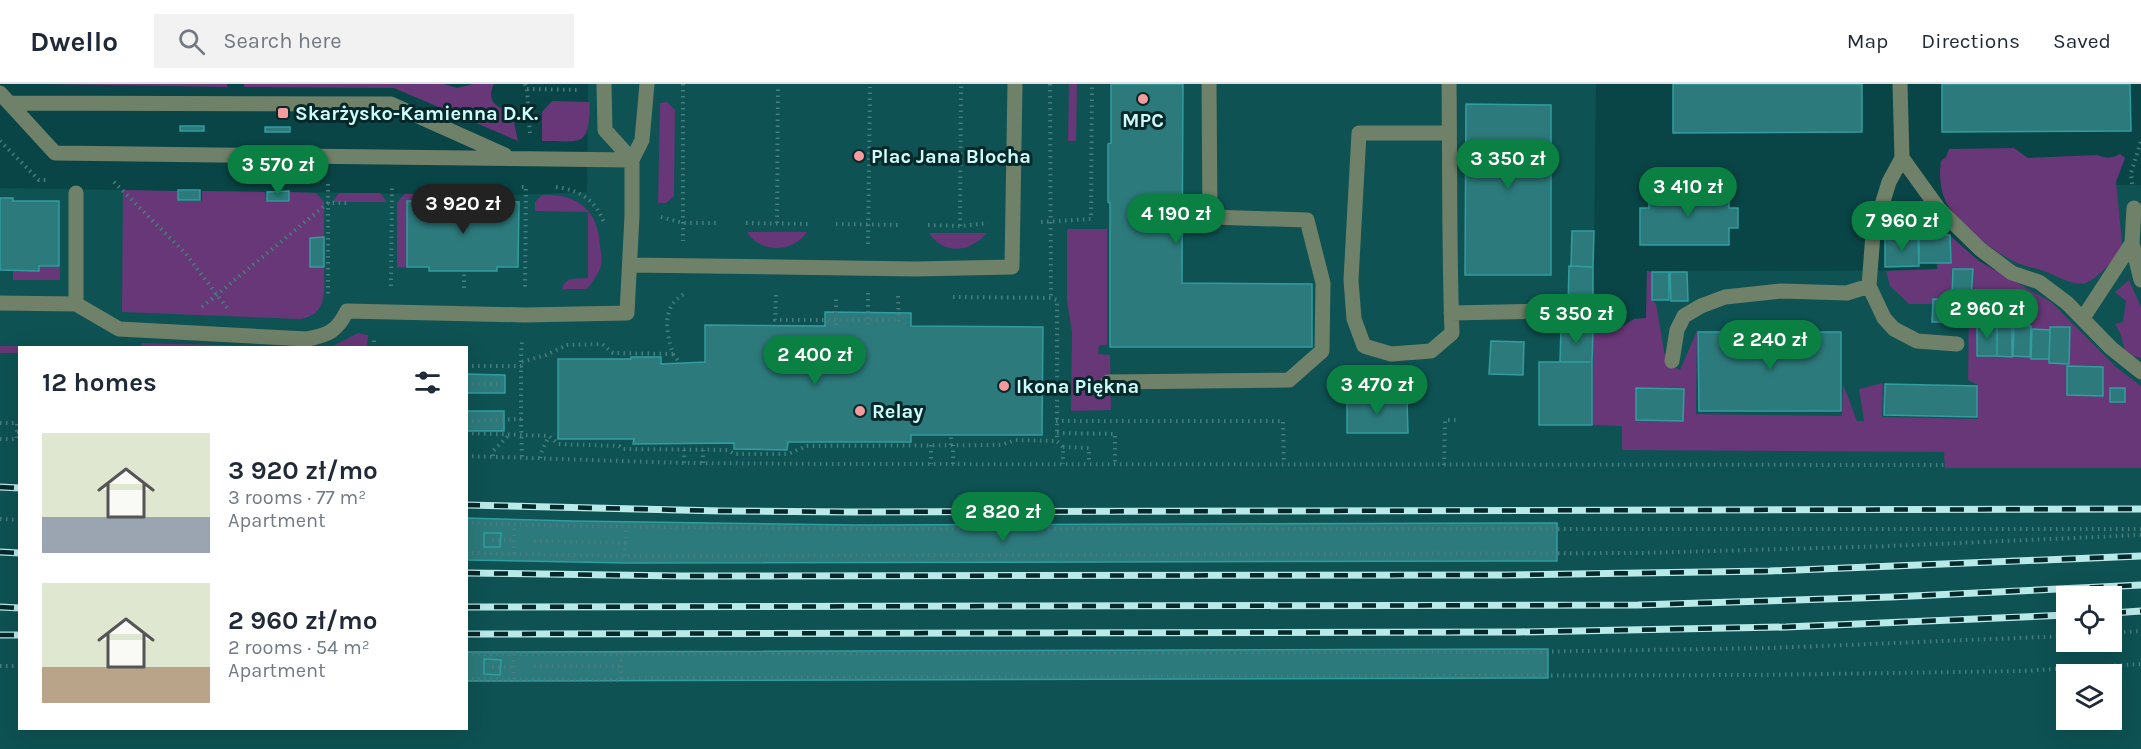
<!DOCTYPE html>
<html lang="en">
<head>
<meta charset="utf-8">
<style>
  body { margin:0; font-family:Karla,sans-serif; background:#f2f2f3; color:#1f2937; height:100vh; display:flex; flex-direction:column; font-size:22px; white-space:nowrap }
  * { box-sizing:border-box; margin:0 }
  p { font-size:20px; color:#747a83 }
  .icon { flex:none; width:33px; height:33px; fill:none; stroke:currentColor; stroke-width:2; stroke-linecap:round; stroke-linejoin:round }
  .map { position:relative; flex:1; overflow:hidden }
  .panel { position:absolute; left:18px; top:262px; width:450px; height:384px; display:flex; flex-direction:column; background:#fff; border-radius:0px; box-shadow:0 6px 24px #0002 }
  .panel>* { flex:none }
  .controls { position:absolute; left:2056px; top:502px; display:grid; gap:12px }
  .controls a { display:grid; place-items:center; width:66px; height:66px; border-radius:0px; background:#fff; box-shadow:0 6px 24px #0002; font-size:30px }
  .price { position:absolute; translate:-50% -51px; padding:0 14px; border-radius:21px; background:#0b8043; color:#fff; font-size:20px; line-height:39px; filter:drop-shadow(0 2px 3px #0008) }
  .price::after { content:''; position:absolute; left:50%; top:36px; width:18px; height:14px; margin-left:-9px; background:inherit; clip-path:polygon(0 0,100% 0,50% 100%) }
  .price.active { background:#222; color:#fff }
  ul { padding:0; list-style:none }
  li { display:flex; align-items:center; gap:18px; height:150px; padding:0 24px }
  li span { display:grid; place-items:center; flex:none; width:168px; height:120px; border-radius:0px; color:#555 }
  li>.icon { margin-inline-start:auto }
  span .icon { width:72px; height:72px; fill:#fffc; stroke-width:1 }
  li b { font-size:26px }
  h2 { display:flex; justify-content:space-between; align-items:center; height:72px; padding:0 24px; font-size:26px }
  header { display:flex; align-items:center; gap:36px; box-sizing:border-box; height:84px; padding:0 30px; background:#fff; border-bottom:2px solid #e0e1e3 }
  header strong { font-size:28px }
  nav { display:flex; gap:33px; margin-inline-start:auto; font-size:21px }
  .search { width:420px; height:54px; background:#f2f2f3; display:flex; align-items:center; gap:15px; box-sizing:border-box; padding:0 21px; border-radius:0px; color:#747a83; font-size:22px }
  .map>svg:first-child { display:block }
</style>
</head>
<body>
<header>
<strong>Dwello</strong>
<div class="search"><svg class="icon" aria-label="search" viewBox="0 0 24 24"><circle cx="10" cy="10" r="6"/><path d="M15 15l6 6"/></svg>Search here</div>
<nav><a>Map</a><a>Directions</a><a>Saved</a></nav>
</header>
<div class="map">
<svg width="2141" height="665" viewBox="0 0 2141 665">
  <rect width="100%" height="100%" fill="#094546"/>
  <path fill="#0e5253" fill-rule="evenodd" d="M588,0H1596L1593,244L1632,246L1646,234L1647,187L1997,186V100L2141,101V665H0V104L177,107L178,117H202V107L265,108L266,118H290V108L510,111L587,108ZM20,264H466V645H20ZM2067,513H2112V558H2067ZM2067,591H2112V636H2067Z"/>
  <path fill="#673777" d="M46,0H227V3Z
    M244,0H444L457,4L473,0H494C486,15 495,26 511,25L518,57L394,4L244,3Z
    M1069,0H1077L1076,57H1068Z
    M552,17L590,18C589,64 583,57 542,57V28Z
    M667,18L675,26L674,112L666,119H658L660,19Z
    M2014,64L2028,74L2097,71C2105,74 2112,75 2120,70L2125,74L2116,98L2122,158L2121,168C2111,177 2099,194 2086,199C2075,203 2057,192 2046,188C2038,185 2029,183 2020,180C1996,171 1958,140 1946,118C1940,105 1939,91 1941,77L1946,73L1949,65Z
    M123,106L177,107L178,117H202V107L265,108L266,118H290V108L316,109L324,118V153L310,154V183H324C324,205 329,231 300,235L122,228Z
    M339,109H380L387,118H332Z
    M405,110H453V117H407V183L397,184V118Z
    M542,111C577,109 599,127 600,162C601,169 603,179 600,185C597,192 591,199 587,205H562C565,192 577,195 588,194V128L535,127V118Z
    M1938,141L1979,177L2051,218L2116,283L2141,302V384H1945L1944,368L1622,366V342L1592,341L1593,244L1606,234L1623,242L1634,235L1646,234L1647,187L1652,188V216L1656,220L1666,278L1680,286L1697,247L1696,330L1842,332L1843,300L1857,337H1864L1859,305L1883,299L1882,333L1978,335V301L1968,296L1969,224L1930,220H1909L1890,202L1886,187L1937,185Z
    M1067,145H1107V261H1099L1098,270L1110,271L1111,326L1071,327L1072,248L1067,217Z
    M747,148H807C793,169 761,170 747,148Z
    M929,149H987C971,168 944,172 929,149Z
    M40,183H60V196H13V187H39Z
    M2129,196L2141,223V274C2120,270 2126,264 2120,249C2119,246 2117,244 2115,240L2123,238L2126,217L2115,208Z
    M358,249L368,251L367,264H285H329Z
    M141,259L255,262L258,264H141Z
    M0,262H119V264H20L19,269H0Z"/>
  <path fill="#2c7a7c" stroke="#329d9f" stroke-width="1.5" d="M1111,0H1183L1182,199L1312,200V263H1110V119L1108,118V60L1111,59Z
    M1673,0H1862V48L1673,49Z
    M1942,0H2130L2131,47L1942,48Z
    M1466,20L1551,21V191H1465Z
    M180,42H204V47H180Z
    M265,43H290V48H265Z
    M178,106H200V116H178Z
    M1648,106H1729V124H1738V144H1729V161H1640V124H1649Z
    M289,107V117H267V108Z
    M0,114H13V117H59V182H39V187L0,186Z
    M453,114H472V117L519,118L518,183H497V187H429V183H407V117H453Z
    M1572,147H1594L1593,183L1571,182Z
    M1950,151L1951,179H1919V152Z
    M324,153V183H310V154Z
    M1885,154H1918L1919,182L1885,183Z
    M1569,182L1593,183V224L1568,223Z
    M1953,185H1973L1971,214L1952,213Z
    M1652,188H1669V216H1652Z
    M1670,188H1687L1688,217H1671Z
    M1933,215L1969,216V238H1932Z
    M1557,223L1593,224V244H1557Z
    M825,228L911,229V242L1043,243L1042,351H911V358H788L787,366L734,365V359L633,360L634,355H558V275H631V273H661V280L705,278V241L825,242Z
    M1977,241H1997V272H1977Z
    M1997,241H2012V273L1997,272Z
    M2014,242H2031L2030,273L2013,272Z
    M2050,243H2070L2069,280L2049,279Z
    M1561,244H1593L1592,278H1560Z
    M2032,245L2050,246L2049,275H2031Z
    M1698,248H1841V327H1699Z
    M1491,257L1524,258L1523,291L1489,290Z
    M1539,278H1592V341H1539Z
    M2067,282L2103,283V312L2067,311Z
    M466,290L505,291V309H466Z
    M1885,300L1977,302V333L1884,331Z
    M1636,304L1684,305L1683,337L1636,336Z
    M2110,304H2125V318H2110Z
    M1347,315H1407L1408,349H1347Z
    M466,327H504V347H466Z
    M466,434L573,437L855,441L1557,439V477L626,479L466,476Z
    M484,449H501L500,463H484Z
    M1548,565V594L466,597V568Z
    M484,575L501,576L500,591L484,590Z"/>
  <g fill="none" stroke-linecap="round" stroke-linejoin="round">
    <path stroke="#467d7e" stroke-width="4" stroke-dasharray="1.5 4.5" stroke-linecap="butt" d="M525,0L527,5L530,50
      M683,0V157
      M1050,0L1051,214
      M527,5L580,6
      M0,57L39,96H49
      M114,98L186,170L227,224
      M328,100V211
      M2132,100L2131,89L2141,57
      M522,103H526L525,205
      M556,103C579,106 596,116 604,139
      M661,133L683,139H717
      M1041,138L1091,135L1092,0
      M746,139L809,140
      M777,139L778,2
      M836,140L900,141
      M928,141L960,142L988,139
      M960,142L961,0
      M868,160L870,3
      M391,202L392,101
      M464,204V187
      M868,209V242
      M776,211L775,236H899
      M898,212L899,242
      M953,213L1051,214L1057,216V357L1063,363V380
      M202,223L328,119H347
      M836,241V212
      M374,264V253
      M673,270L680,279
      M521,278L522,257
      M466,282H521V278L546,271L567,261L602,260L613,269L673,270C666,248 661,223 684,210
      M466,300H498
      M521,335L522,373
      M466,337L521,335V282
      M1056,337H1283L1284,380
      M0,339H17V348
      M466,349L549,352L558,360L619,362L622,365L728,366L734,370H788L807,362L1002,361L1015,356L1057,357
      M1057,349L1115,350V381
      M0,355H17V348H20
      M931,361V380
      M951,361V351
      M1063,363L1089,364V380
      M466,372L684,379L829,380L1945,381
      M493,372V367L510,350
      M540,374L541,369L549,352
      M684,379V366
      M703,379V366
      M953,380V361
      M1444,381L1445,336H1456
      M0,435L20,436
      M466,439L573,442L853,445H2141
      M492,456H514
      M534,457L626,459
      M466,469L625,472L1642,469L1890,462L2141,451
      M514,470V441
      M625,472L626,443
      M2112,549L2141,547
      M466,570L1520,568L1770,564L2067,552
      M513,570L514,595
      M0,582H20
      M534,582H621
      M492,583H514
      M621,594L1760,591L2022,587L2141,580
      M466,595L621,596V570"/>
    <path stroke="#708169" stroke-width="15" d="M604,0L605,46L632,76
      M1449,0C1450,83 1449,166 1452,249L1431,267L1391,270L1364,262L1354,235L1351,196L1359,49H1449
      M1900,0L1902,74L1938,124L1980,165L2012,189L2039,198L2067,219L2111,264L2141,288
      M0,9L55,69L632,76
      M9,19L391,20L505,71
      M1902,74L1889,98L1873,150L1869,202L1884,234L1894,245L1917,257L1957,260
      M2132,159L2141,196
      M630,181L916,185L1012,183L1015,0
      M0,219L76,220L119,245L307,255C329,251 337,247 347,227L525,231L627,229L632,132V76L642,56L647,0
      M76,220V109
      M1451,229L1554,227
      M2083,234L2132,159L2134,124
      M1672,277L1677,246L1684,232L1701,222L1725,213L1781,207L1847,209L1869,202
      M1108,298L1289,296L1322,267L1323,199L1307,136L1210,133L1209,0"/>
    <defs>
      <path id="rail" d="M0,403L20,404
        M466,421L722,427L853,428L2141,425
        M0,468L20,469
        M466,489L682,492L1507,491L1770,487L2141,472
        M0,523L20,524
        M466,523L1638,521L1891,513L2141,501
        M2112,529L2141,527
        M466,550L1519,548L1786,543L2067,531
        M0,551H20"/>
    </defs>
    <use href="#rail" stroke="#bae9ea" stroke-width="7"/>
    <use href="#rail" stroke="#072829" stroke-width="4.5" stroke-dasharray="14" stroke-linecap="butt"/>
  </g>
  <g fill="#f59b9e" stroke="#072829" stroke-width="2">
    <circle cx="1143" cy="15" r="6"/>
    <rect x="277" y="23" width="12" height="12" rx="3"/>
    <circle cx="859" cy="72" r="6"/>
    <circle cx="1004" cy="302" r="6"/>
    <circle cx="860" cy="327" r="6"/>
  </g>
  <g text-anchor="middle" stroke-width="6" stroke-linejoin="round" paint-order="stroke">
    <g font-size="20" font-weight="bold" fill="#cefcfd" stroke="#072829" text-anchor="start">
      <text x="295" y="36">Skarżysko-Kamienna D.K.</text>
      <text x="1143" y="43" text-anchor="middle">MPC</text>
      <text x="871" y="79">Plac Jana Blocha</text>
      <text x="1016" y="309">Ikona Piękna</text>
      <text x="872" y="334">Relay</text>
    </g>
  </g>
</svg>
<div class="controls">
<a><svg class="icon" aria-label="locate" viewBox="0 0 24 24"><circle cx="12" cy="12" r="6"/><path d="M12 2v4M12 18v4M2 12h4M18 12h4"/></svg></a>
<a><svg class="icon" aria-label="layers" viewBox="0 0 24 24"><path d="M12 4l9 5-9 5-9-5zM3 14l9 5 9-5"/></svg></a>
</div>
<b class="price" style="left:1508px;top:106px">3 350 zł</b>
<b class="price" style="left:278px;top:112px">3 570 zł</b>
<b class="price" style="left:1688px;top:134px">3 410 zł</b>
<b class="price active" style="left:463px;top:151px">3 920 zł</b>
<b class="price" style="left:1176px;top:161px">4 190 zł</b>
<b class="price" style="left:1902px;top:168px">7 960 zł</b>
<b class="price" style="left:1987px;top:256px">2 960 zł</b>
<b class="price" style="left:1576px;top:261px">5 350 zł</b>
<b class="price" style="left:1770px;top:287px">2 240 zł</b>
<b class="price" style="left:815px;top:302px">2 400 zł</b>
<b class="price" style="left:1377px;top:332px">3 470 zł</b>
<b class="price" style="left:1003px;top:459px">2 820 zł</b>
<section class="panel">
<h2>12 homes<svg class="icon" aria-label="filters" viewBox="0 0 24 24"><path d="M4 7h16M4 17h16"/><circle cx="9" cy="7" r="2"/><circle cx="15" cy="17" r="2"/></svg></h2>
<ul>
<li><span style="background:linear-gradient(#dfe7d0 70%,#9aa5b1 0)"><svg class="icon" aria-label="home" viewBox="0 0 24 24"><path d="M3 11l9-7 9 7M6 9v11h12V9"/></svg></span><div><b>3 920 zł/mo</b><p>3 rooms · 77 m²</p><p>Apartment</p></div></li>
<li><span style="background:linear-gradient(#dfe7d0 70%,#b9a48a 0)"><svg class="icon" aria-label="home" viewBox="0 0 24 24"><path d="M3 11l9-7 9 7M6 9v11h12V9"/></svg></span><div><b>2 960 zł/mo</b><p>2 rooms · 54 m²</p><p>Apartment</p></div></li>
</ul>
</section>
</div>
</body>
</html>
